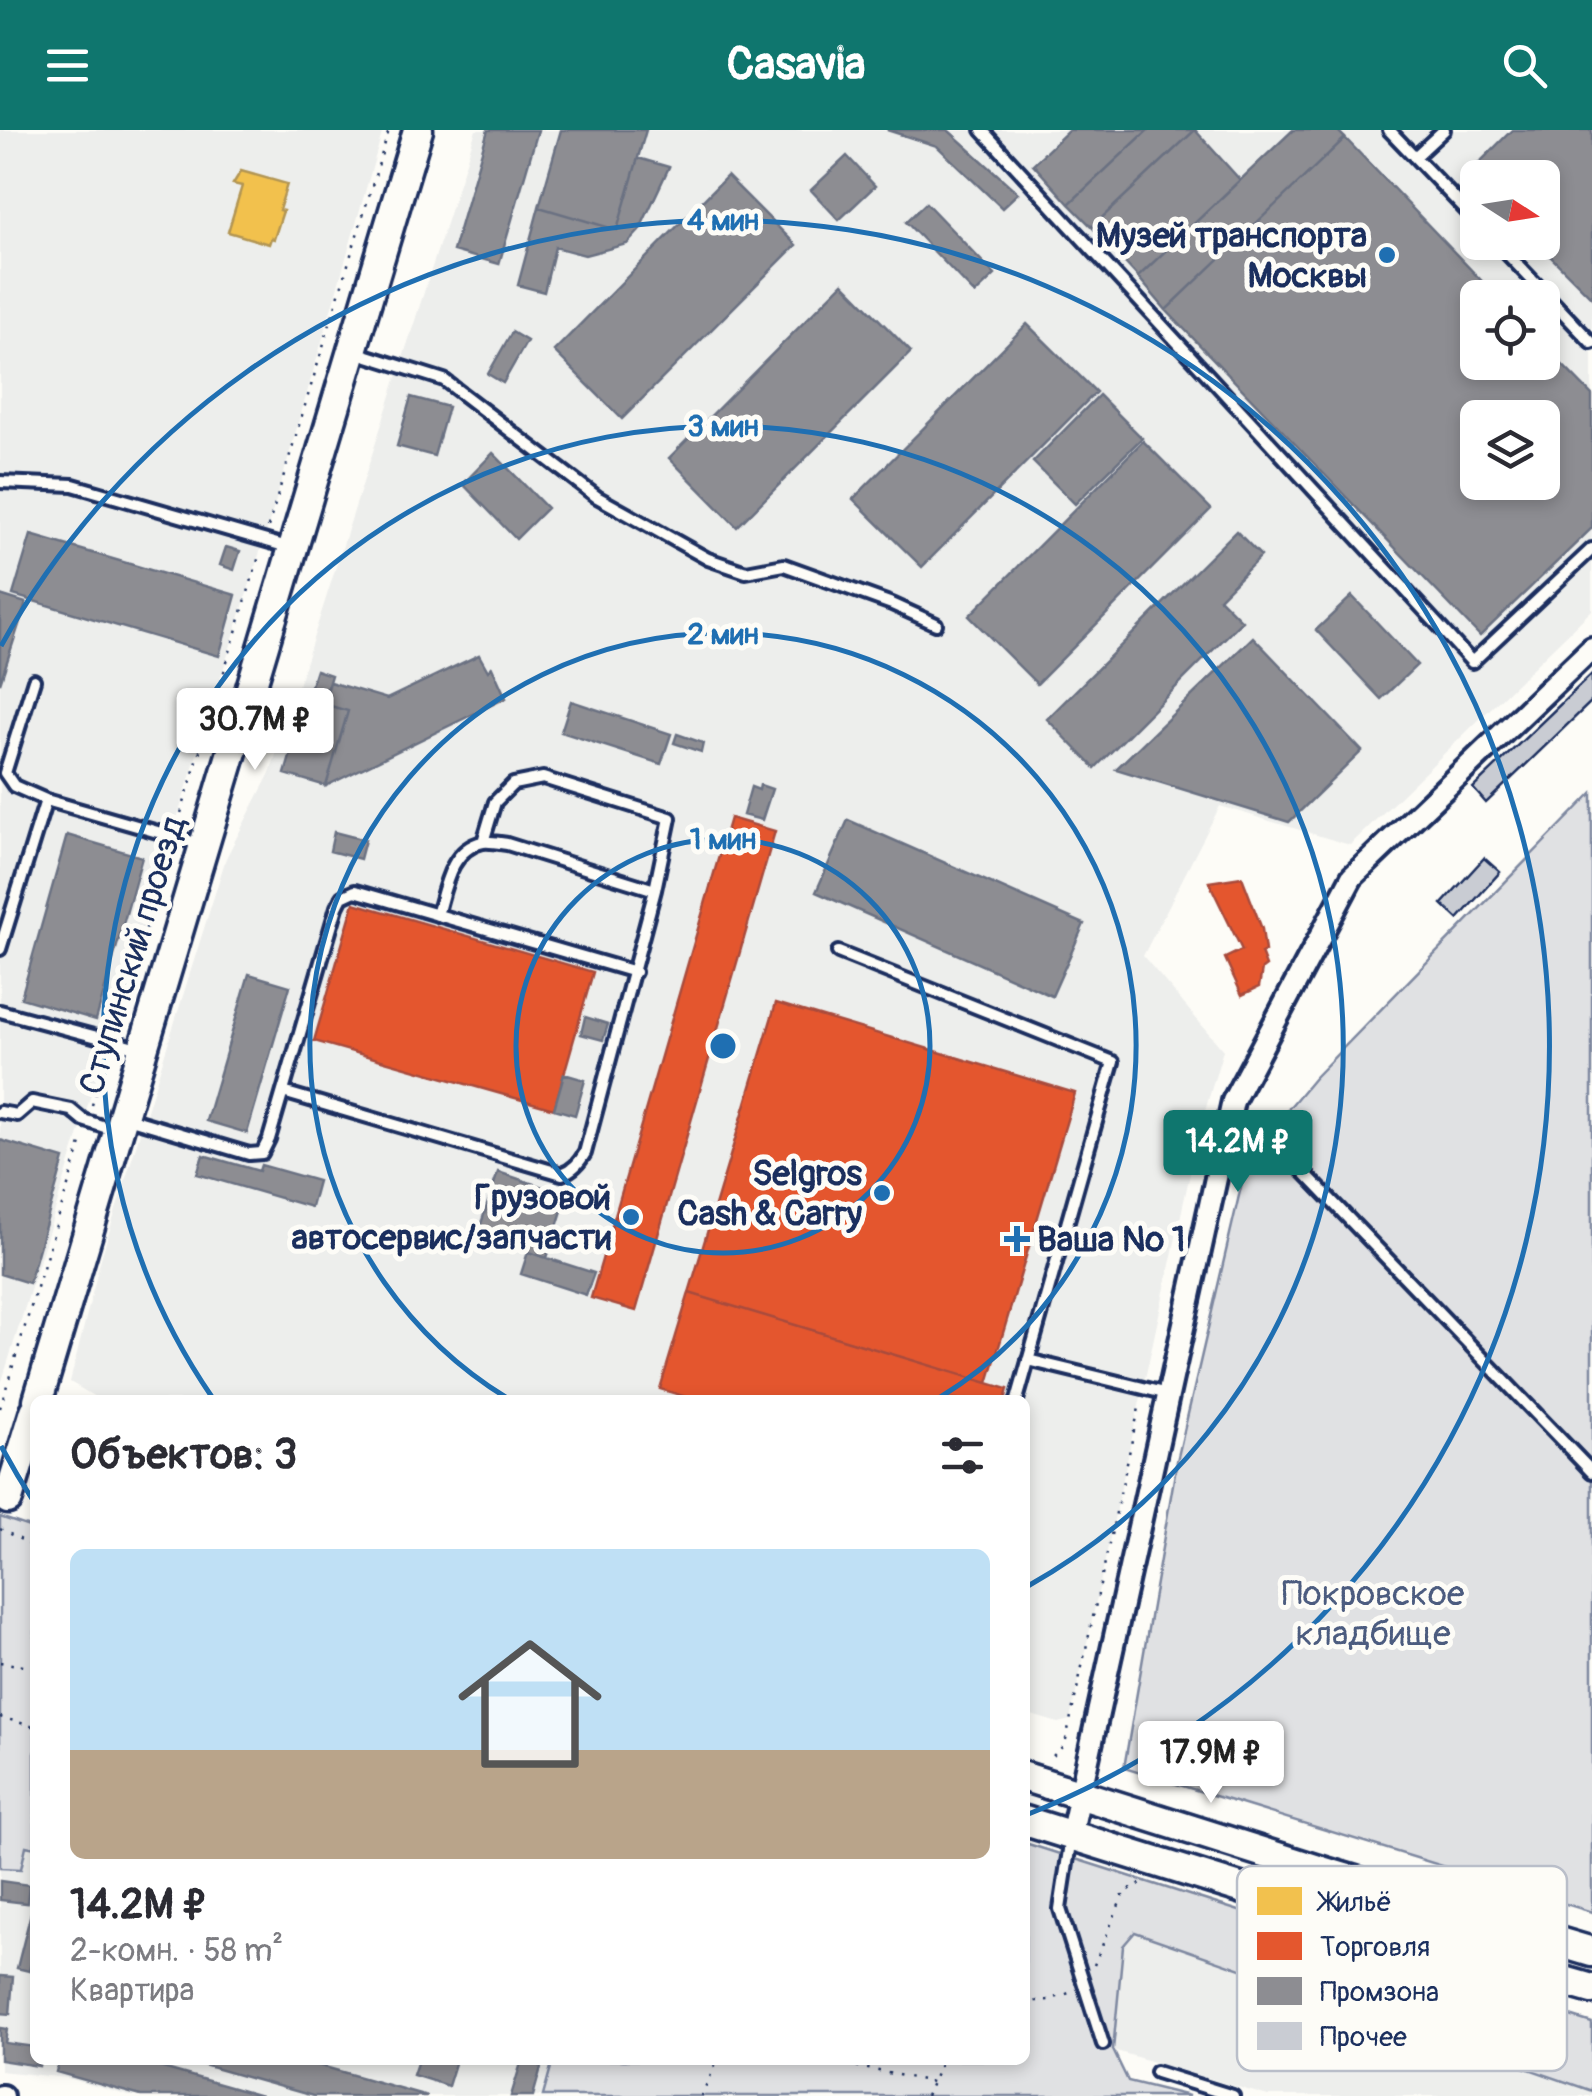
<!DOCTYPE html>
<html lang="ru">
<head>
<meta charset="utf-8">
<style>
  body { margin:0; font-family:Pangolin,sans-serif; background:#f7f7f7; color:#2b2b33; height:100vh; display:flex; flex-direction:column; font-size:38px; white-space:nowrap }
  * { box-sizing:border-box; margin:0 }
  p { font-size:32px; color:#7c7c81 }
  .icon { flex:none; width:55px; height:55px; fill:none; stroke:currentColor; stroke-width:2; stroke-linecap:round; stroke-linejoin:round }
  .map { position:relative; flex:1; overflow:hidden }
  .side { position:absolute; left:30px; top:1265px; width:1000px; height:670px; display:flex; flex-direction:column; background:#fff; border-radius:15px; box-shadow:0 5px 15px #0003 }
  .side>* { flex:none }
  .needle { width:65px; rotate:102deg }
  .fabs { position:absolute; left:1460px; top:30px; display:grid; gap:20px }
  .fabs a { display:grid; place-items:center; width:100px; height:100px; border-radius:15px; background:#fff; box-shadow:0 5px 15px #0003; font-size:50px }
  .price { position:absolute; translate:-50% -85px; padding:0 22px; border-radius:10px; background:#fff; color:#222; font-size:32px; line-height:65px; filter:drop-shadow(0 2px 5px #0008) }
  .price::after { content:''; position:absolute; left:50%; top:60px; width:30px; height:22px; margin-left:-15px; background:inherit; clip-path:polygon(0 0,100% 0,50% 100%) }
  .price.current { background:#0f766e; color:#fff }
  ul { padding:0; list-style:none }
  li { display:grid; align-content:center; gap:20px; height:530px; padding:0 40px }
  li+li { border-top:2px solid #e1e1e2 }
  li span { display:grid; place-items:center; height:310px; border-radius:15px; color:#555 }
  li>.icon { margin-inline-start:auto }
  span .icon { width:180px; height:180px; fill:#fffc; stroke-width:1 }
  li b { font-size:42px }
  h2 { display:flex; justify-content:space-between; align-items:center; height:120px; padding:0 40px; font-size:42px }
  header { display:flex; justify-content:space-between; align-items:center; height:130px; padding:0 40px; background:#0f766e; color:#fff; font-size:45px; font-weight:800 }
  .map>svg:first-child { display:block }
</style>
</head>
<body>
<header><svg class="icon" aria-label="menu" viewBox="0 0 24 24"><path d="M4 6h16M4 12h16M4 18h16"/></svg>Casavia<svg class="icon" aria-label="search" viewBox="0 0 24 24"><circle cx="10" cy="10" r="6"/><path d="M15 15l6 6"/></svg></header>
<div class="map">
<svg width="1592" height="1966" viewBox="0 0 1592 1966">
  <rect width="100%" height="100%" fill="#fdfcf7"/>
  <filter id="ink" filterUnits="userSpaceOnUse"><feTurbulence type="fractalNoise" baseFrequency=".01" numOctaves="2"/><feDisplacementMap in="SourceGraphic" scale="20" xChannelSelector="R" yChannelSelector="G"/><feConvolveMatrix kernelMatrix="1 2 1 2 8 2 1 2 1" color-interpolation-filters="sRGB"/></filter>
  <g filter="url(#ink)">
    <path fill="#edeeec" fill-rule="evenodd" d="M0,0H383L276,370L2,1251L0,1250Z
      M476,0H1592V480L1350,715L1220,676L1143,826L1223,920L1200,998L1070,1590L1058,1593L1025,1583V1270H95V1267L70,1252L101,1128L226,728L270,643ZM1478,48H1542V112H1478ZM1478,168H1542V232H1478ZM1478,288H1542V352H1478Z
      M26,1716L35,1718V1930H553L543,1966H129L68,1948L0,1941V1738L21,1739Z
      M1135,1802L1592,1961V1966H1268L1113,1920L1123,1816Z"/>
    <path fill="#e0e1e3" stroke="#7e88a0" stroke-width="2.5" d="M1592,663V1782L1124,1638L1177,1331L1248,1027L1314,948Z
      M0,1387L35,1399V1718L26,1716L21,1739L0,1738Z
      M1025,1713L1592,1893V1961L1135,1802L1123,1816L1113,1920L1128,1951L1189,1966H543L553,1930H1025Z"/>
    <path fill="#f2c14e" stroke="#b29553" stroke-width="2.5" d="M241,41L287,54L279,80L283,81L274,109L271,108L269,114L228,102L242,56L233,54Z"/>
    <path fill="#e4572e" stroke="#a84b3c" stroke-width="2.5" d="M730,688L775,701L636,1181L591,1168Z
      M1242,747L1262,799L1265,821L1261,823L1266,836L1262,839L1259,857L1242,865L1225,828L1242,820L1209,752Z
      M354,773L593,842L554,979L314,911Z
      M776,873L1075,963L988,1253L689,1163Z
      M689,1163L1008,1259L1005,1270H696L660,1259Z"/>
    <path fill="#8d8d92" stroke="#6b7182" stroke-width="2.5" fill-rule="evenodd" d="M488,0H538L499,134L453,121Z
      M561,0H646L617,100L539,77Z
      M887,0H948L1018,63L1002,78L937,16Z
      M1069,0H1148L1069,74L1033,34Z
      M1148,0H1195L1092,97L1069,74Z
      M1195,0L1240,50L1138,147L1092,97Z
      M1293,0H1337L1345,8L1166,180L1138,147Z
      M1512,0H1592V168L1536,112H1542V48H1478V55L1467,45Z
      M1345,8L1498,168H1478V232H1542V214L1592,265V398L1480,506L1166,180ZM1478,288H1542V352H1478Z
      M847,26L875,56L839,90L811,60Z
      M638,28L669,37L639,101L627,114L585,125L555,117L544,162L518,155L539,77L617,100Z
      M727,46L796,115L622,289L554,221Z
      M926,73L995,145L975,164L906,92Z
      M843,153L911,222L737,397L669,328Z
      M1027,194L1096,262L922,437L853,369Z
      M512,202L527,211L503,253L488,244Z
      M1099,265L1142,308L1075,374L1033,332Z
      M411,267L448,277L434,326L397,316Z
      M1143,311L1211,379L1037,554L969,486Z
      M493,323L547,378L516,409L463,354Z
      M1236,401L1261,426L1219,468L1242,491L1095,638L1047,589Z
      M31,405L236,465L219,526L13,465Z
      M226,417L240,421L234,440L220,435Z
      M0,465L26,473L0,553Z
      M1352,466L1417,535L1381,569L1316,500Z
      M1253,507L1362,621L1289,692L1116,639Z
      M479,525L488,541L492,537L506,568L326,656L348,581L323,574L330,552L387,569Z
      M316,540L331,545L323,572L307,568Z
      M307,569L348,581L326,656L285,644Z
      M571,571L671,604L661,634L561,602Z
      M677,604L703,613L701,622L674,613Z
      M760,655L772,659L762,690L743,685L751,657L759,660Z
      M848,690L1084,794L1052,866L816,762Z
      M334,702L365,710L360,729L330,721Z
      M67,705L142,727L96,890L21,868Z
      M249,844L290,856L247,1003L206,991Z
      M585,887L608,894L603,910L581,904Z
      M564,944L585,950L575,985L554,979Z
      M0,1010L64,1029L29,1153L0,1144Z
      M203,1025L259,1041L261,1035L318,1051L311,1077L197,1044Z
      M498,1042L567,1065L547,1128L477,1106Z
      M528,1122L594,1143L586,1165L521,1144Z
      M0,1751L29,1755L27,1773L0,1770Z
      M35,1767V1816L29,1841L17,1838Z
      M0,1846L13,1847L10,1884L0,1883Z
      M0,1898L7,1899L5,1913L35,1917V1930H40L39,1936L0,1930Z
      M59,1930H135L261,1966H141L56,1942Z
      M186,1930H300L427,1966H313Z
      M418,1930H456L448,1956L413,1945Z
      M522,1930H543L533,1966H511Z"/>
    <path fill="#c9ccd3" stroke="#1b2f5e" stroke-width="2.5" d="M1592,544V571L1486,673L1473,658Z
      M1484,728L1500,742L1458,789L1442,774Z"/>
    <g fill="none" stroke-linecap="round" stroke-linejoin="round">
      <defs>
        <path id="lane" d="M982,0L1472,532L1592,419
          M1389,0L1478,93
          M1415,27L1444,0
          M1496,112L1592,213
          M352,221L444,250L597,367L708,429L746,442L784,435L892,474L936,494
          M0,352L73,355L291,418
          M34,550L5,643L14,656L46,670
          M483,712L495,672L513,654L543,648L670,688L655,760
          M0,819L46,670L203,715
          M838,822L1113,932L1017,1270
          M0,881L142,919
          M283,962L562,1044C573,1040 579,1033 585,1023L655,760L507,714C500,713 489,711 483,712C450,719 445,758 437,785
          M0,982L17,985L32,972L71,980L83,990L117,1001
          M124,987L249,1024L262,1023L269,1009L337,777L342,767L355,761L635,842
          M1276,1013L1592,1342
          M1028,1230L1168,1264
          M1071,1707L1060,1779L1103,1914
          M1156,1942L1233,1966"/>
        <path id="street" d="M1071,1706L1233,971L1352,747L1592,518
          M0,1966H2"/>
        <path id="secondary" d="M38,1270L418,0
          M8,1369L35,1281
          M1025,1647L1325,1742L1592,1822
          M1025,1691L1253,1762L1592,1859"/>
      </defs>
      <use href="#lane" stroke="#1b2f5e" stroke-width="18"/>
      <use href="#street" stroke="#1b2f5e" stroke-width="28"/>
      <use href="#secondary" stroke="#1b2f5e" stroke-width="35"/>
      <path stroke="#1b2f5e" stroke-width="2.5" stroke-dasharray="2.5 8" stroke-linecap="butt" d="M268,397L389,0
        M178,693L260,423
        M115,899L170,720
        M92,975L107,926
        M0,1278L83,1007
        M0,1399L35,1417
        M0,1532L35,1538
        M0,1587L35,1597
        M1053,1626L1065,1614L1139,1278
        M1094,1835L1124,1763L1145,1751
        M1025,1872L1049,1870L1072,1862
        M837,1930L849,1935L932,1952
        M701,1966L718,1930
        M926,1966L942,1930"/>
      <use href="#lane" stroke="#fdfcf7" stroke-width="10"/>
      <use href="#street" stroke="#fdfcf7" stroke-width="20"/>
      <use href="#secondary" stroke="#fdfcf7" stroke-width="28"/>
    </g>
  </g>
  <g fill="none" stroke="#1f6fb2" stroke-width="5">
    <circle cx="723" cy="916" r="207"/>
    <path d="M507 1268A413 413 0 1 1 939 1268"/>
    <path d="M212 1267A620 620 0 1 1 1028 1456"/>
    <path d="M34 1372A826 826 0 0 1 1 1316M1 516A826 826 0 1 1 1026 1685"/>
  </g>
  <g fill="#1f6fb2" stroke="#fdfcf7" stroke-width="4">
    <circle cx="1387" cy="125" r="10"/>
    <circle cx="882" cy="1063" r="10"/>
    <circle cx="631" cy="1087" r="10"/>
    <path d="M1012 1094h10v10h10v10h-10v10h-10v-10h-10v-10h10z"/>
  </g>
  <g text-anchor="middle" stroke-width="10" stroke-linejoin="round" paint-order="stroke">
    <g font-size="35" font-weight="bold" fill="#1b2f5e" stroke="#fdfcf7" text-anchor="end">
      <text x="1367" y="117">Музей транспорта<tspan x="1367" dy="40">Москвы</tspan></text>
      <text x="862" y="1055">Selgros<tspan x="862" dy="40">Cash &amp; Carry</tspan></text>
      <text x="611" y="1079">Грузовой<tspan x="611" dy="40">автосервис/запчасти</tspan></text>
      <text x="1037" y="1121" text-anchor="start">Ваша № 1</text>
    </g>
    <g font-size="35" fill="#1b2f5e" stroke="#fdfcf7">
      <text transform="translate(132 825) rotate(-73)" y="12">Ступинский проезд</text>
    </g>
    <g font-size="35" fill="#4c5c7f" stroke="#fdfcf7">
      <text x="1373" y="1475">Покровское<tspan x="1373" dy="40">кладбище</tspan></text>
    </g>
  </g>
  <rect x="1237" y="1736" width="330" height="205" rx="15" fill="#fdfcf7" stroke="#b9bec9" stroke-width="2.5"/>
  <rect x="1257" y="1757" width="45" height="28" fill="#f2c14e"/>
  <rect x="1257" y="1802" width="45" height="28" fill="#e4572e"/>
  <rect x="1257" y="1847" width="45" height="28" fill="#8d8d92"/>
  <rect x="1257" y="1892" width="45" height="28" fill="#c9ccd3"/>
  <g font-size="28" fill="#1b2f5e">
    <text x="1320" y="1781">Жильё</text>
    <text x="1320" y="1826">Торговля</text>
    <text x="1320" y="1871">Промзона</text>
    <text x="1320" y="1916">Прочее</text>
  </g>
  <circle cx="723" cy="916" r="15" fill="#1f6fb2" stroke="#fdfcf7" stroke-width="5"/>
  <g font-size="30" text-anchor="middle" font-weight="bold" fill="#1f6fb2" stroke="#fdfcf7" stroke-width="10" stroke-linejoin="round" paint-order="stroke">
    <text x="723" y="100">4 мин</text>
    <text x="723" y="306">3 мин</text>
    <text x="723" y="514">2 мин</text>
    <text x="723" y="719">1 мин</text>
  </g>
</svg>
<div class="fabs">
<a><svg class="needle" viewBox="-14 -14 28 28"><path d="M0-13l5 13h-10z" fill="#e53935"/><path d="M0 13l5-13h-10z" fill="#7c7c81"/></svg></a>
<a><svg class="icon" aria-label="locate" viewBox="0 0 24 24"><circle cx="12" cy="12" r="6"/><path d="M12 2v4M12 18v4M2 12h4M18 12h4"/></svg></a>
<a><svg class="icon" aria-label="layers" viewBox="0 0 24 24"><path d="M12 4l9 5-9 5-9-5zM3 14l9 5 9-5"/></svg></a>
</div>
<b class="price" style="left:255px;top:643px">30.7M ₽</b>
<b class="price current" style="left:1238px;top:1065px">14.2M ₽</b>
<b class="price" style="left:1211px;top:1676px">17.9M ₽</b>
<section class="side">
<h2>Объектов: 3<svg class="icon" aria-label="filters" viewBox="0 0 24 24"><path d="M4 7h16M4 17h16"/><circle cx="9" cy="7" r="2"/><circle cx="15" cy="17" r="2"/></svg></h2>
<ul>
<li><span style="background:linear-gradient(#bfe0f5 65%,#b9a48a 0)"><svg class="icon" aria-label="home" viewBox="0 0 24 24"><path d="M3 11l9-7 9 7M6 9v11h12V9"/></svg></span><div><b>14.2M ₽</b><p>2-комн. · 58 m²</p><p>Квартира</p></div></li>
</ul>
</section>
</div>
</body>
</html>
